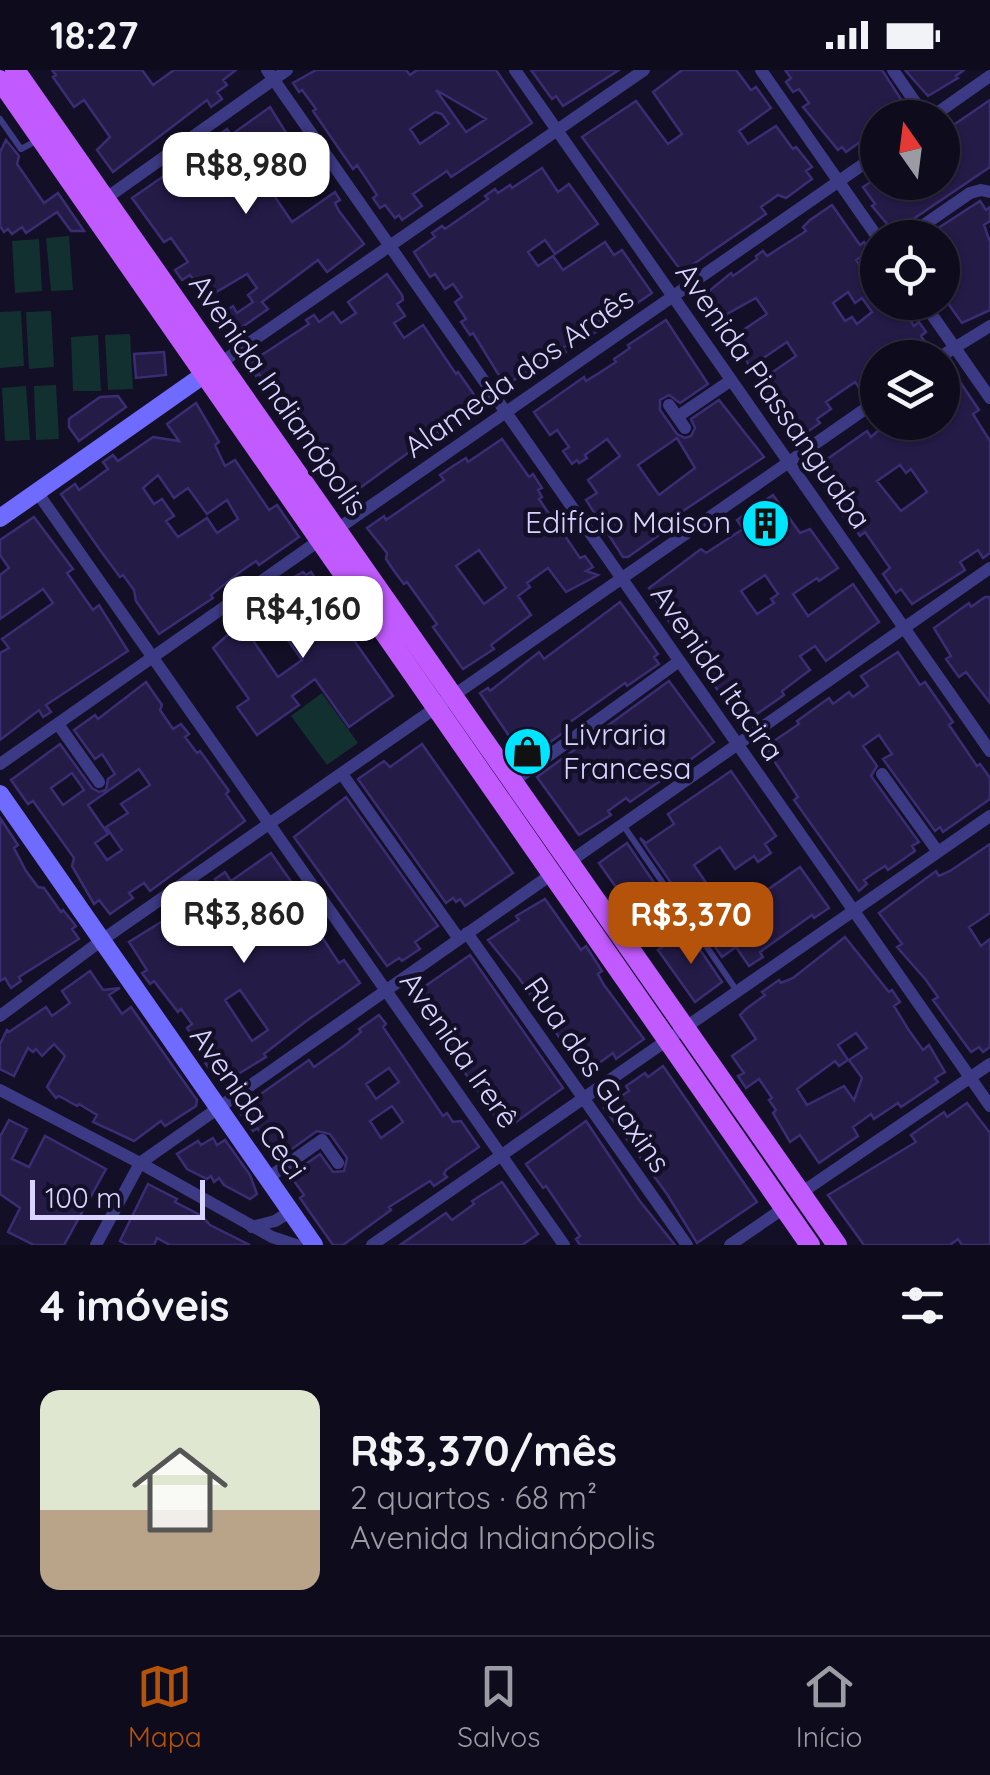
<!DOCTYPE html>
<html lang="pt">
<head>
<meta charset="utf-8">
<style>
  body { margin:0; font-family:Quicksand,sans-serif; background:#1c1929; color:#f1f3f6; height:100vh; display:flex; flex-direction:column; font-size:38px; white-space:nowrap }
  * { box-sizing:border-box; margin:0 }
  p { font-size:32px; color:#9b9ba3 }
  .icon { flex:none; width:55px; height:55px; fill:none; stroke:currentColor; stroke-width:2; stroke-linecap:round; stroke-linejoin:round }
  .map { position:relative; height:1175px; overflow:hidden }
  .details { display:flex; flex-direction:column; background:#0e0b1c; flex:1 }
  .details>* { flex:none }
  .needle { width:65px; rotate:346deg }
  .controls { position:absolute; left:860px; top:30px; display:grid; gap:20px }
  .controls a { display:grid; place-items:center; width:100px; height:100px; border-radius:50%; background:#0e0b1c; box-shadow:0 2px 8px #0004,0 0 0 2px #2e2b3b; font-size:50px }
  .scale { position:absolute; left:30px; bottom:25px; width:175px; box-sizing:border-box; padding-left:10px; border:5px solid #d9d4ff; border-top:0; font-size:28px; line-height:35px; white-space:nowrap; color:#d9d4ff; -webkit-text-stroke:8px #130f26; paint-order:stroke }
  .price { position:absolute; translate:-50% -85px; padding:0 22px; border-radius:20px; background:#fff; color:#222; font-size:32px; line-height:65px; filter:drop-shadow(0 2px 5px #0008) }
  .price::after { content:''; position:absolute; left:50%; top:60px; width:30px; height:22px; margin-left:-15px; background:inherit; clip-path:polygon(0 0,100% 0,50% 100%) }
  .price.active { background:#b45309; color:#fff }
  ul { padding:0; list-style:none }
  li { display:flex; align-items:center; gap:30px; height:250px; padding:0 40px }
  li+li { border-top:2px solid #2e2b3b }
  li span { display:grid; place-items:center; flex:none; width:280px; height:200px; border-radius:20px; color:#555 }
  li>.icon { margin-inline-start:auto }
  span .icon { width:120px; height:120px; fill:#fffc; stroke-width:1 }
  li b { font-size:42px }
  h2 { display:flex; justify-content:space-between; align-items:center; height:120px; padding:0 40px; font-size:42px }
  .status { display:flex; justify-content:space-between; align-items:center; height:70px; padding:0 50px; background:#0e0b1c; direction:ltr }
  .status svg { height:28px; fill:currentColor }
  .dock { display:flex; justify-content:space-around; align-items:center; height:140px; border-top:2px solid #2e2b3b; background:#0e0b1c; font-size:28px; color:#9b9ba3 }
  .dock a { display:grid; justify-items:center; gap:5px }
  .dock .active { color:#b45309 }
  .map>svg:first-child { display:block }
</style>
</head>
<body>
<div class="status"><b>18:27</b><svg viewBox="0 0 49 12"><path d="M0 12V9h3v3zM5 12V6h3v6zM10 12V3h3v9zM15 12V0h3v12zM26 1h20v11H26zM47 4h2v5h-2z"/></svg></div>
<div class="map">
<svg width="990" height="1175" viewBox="0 0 990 1175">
  <rect width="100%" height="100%" fill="#130f26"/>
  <path fill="#12302f" d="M69,166L73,220L51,221L46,168Z
    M39,169L42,221L15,223L12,171Z
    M21,241L24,296L0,298V242Z
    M51,241L54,297L29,299L26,242Z
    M130,264L133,319L108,320L105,265Z
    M98,265L101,321H73L71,267Z
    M56,315L59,369L36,370L34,316Z
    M26,316L30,370L5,371L2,318Z
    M322,623L358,673L327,695L291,646Z"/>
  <path fill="#241b47" stroke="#3b2d73" stroke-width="2.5" fill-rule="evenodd" d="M52,0H142L153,15L174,0H236L223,10L227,15L217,22L222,29L211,37L207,30L113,102L97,80L110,67L84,30L74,37L53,7L56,5Z
    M316,0H406L410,5L417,0H496L532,53L451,107L447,101L413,124L422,136L402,150L399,145L395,148L385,135L380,138L373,128L377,125L357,95L353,99L313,41L316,39L302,20L299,22L293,13ZM436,20L486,49L466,62ZM435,42L442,44L449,54L420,74L410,59Z
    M531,0H619L563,36L556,26L552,29Z
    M682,0H736L751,20L756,17L771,38L739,61L748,74L776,56L793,79L796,77L812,97L806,101L812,109L786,128L778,125L761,137L766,144L682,202L582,67L636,31L668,74L682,64L653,22Z
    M785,0H882L906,37L892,48H878V68L871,72L867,67L846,82L842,77L838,80L803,37L809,33L799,19L793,22L786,12L791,8Z
    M905,0H964L956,6L958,8L928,26Z
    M990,30V97L894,162L872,136L875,134L863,117L878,107V112H942V63Z
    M270,37L313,106L275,127L292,152L335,122L340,130L335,133L339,141L364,174L327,202L318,190L262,232L268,239L228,267L215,249L233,236L237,243L253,232L248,225L257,218L247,204L206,228L190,205L182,210L175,200L188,192L171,168L164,172L132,128L171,101L174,107L189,96L203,85L198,79L227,59L231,65Z
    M6,70L19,86L17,94L44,133L58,123L84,161H71L57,142L26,163L22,157L12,164L8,159L4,162L0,156V82Z
    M542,98L558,122L569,114L598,154L555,184L545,170L535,177L528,182L538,196L553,186L563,200L605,172L614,185L622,180L652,223L624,242L619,236L598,252L602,258L585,269L582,265L563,278L566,282L557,289L552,282L533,295L535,298L505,315L473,263L470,265L461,252L466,249L455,232L462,227L453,214L445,219L435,204L430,207L414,182L435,167L432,163L442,156L445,159L488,129L485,126L495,119L498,123L510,115L512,118Z
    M980,131L986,140L990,137V151L984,155L990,172V240L962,253L942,225V168L926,166Z
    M832,135L860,175L864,172L870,181L856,190L866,204L878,197V232H897L914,256L919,252L926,262L921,266L928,276L912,288H878V313L863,323L855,312L826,332L831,339L817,349L820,353L796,370L755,314L796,286L787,272L750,297L733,267L767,244L756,228L716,250L703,226L731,203L733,206L757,189L756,186L763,181L767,186L806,161L803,157L810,150ZM848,222L855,233L862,228L872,242L857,254L852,247L845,251L833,233Z
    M387,204L402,225L403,230L397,234L405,246L394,253L404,268L423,255L456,304L458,302L482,336L447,362L440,364L438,361L353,423L314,369L309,372L303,363L308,360L296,343L291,346L272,315L269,316L259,304L256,306L248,294L309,254L306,250L314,245L319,252L333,242L341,253L356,243L348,232Z
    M666,250L708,314L680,333L669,325L660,330V340L677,364L685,368L691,366L695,358L691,349L719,330L764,387L662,455L659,458L662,463L628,487H623L586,430L597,423L588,410L620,386L607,369L585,385L587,388L579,393L577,390L572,394L563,381L569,377L557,360L550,365L534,342L584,307L586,311L599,303L616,292L614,289L630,278L628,275ZM677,368L695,398L659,425L638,395Z
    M164,282L166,305L136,308L134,284Z
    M952,300L979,340L973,344L990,371V483L983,488L978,480L960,492L965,500L912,534L901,519L896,523L883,504L890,498L865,462L860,466L846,445L843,446L813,399L867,361L871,367L888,352H948L942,344V307ZM900,395L906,403L911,399L927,422L901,441L877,411Z
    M118,326L126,337L79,371L69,357V349L100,327Z
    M196,333L219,372L215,375L225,396L235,390L269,440L277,435L299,467L259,495L256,491L240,502L211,525L213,528L159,564L136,531L134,520L123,505L120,507L100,480L61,424L75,414L79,420L108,399L103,392L113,385L118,391L153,367L179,371L167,354ZM158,405L174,428L188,418L207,444L227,430L238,449L217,463L207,448L178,467L166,451L174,446L162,429L154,434L143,418Z
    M502,369L529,407L533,404L542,418L538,420L542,427L539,429L556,454L563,449L572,462L565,466L580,488L585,486L593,497L586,501L598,505L566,522L548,498L527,513L530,517L518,526L531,545L491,575L494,579L463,599L433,557L437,554L407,512L404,514L394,501L386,489L387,483L367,458L384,446L386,450L444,410L440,405L453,396L466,388L468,392ZM479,480L506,518L484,534L456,496Z
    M773,425L800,463L810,459L838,498L819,511L817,508L793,524L808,546L853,514L879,552L826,591L815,576L800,586L810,600L782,621L784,625L744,653L740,652L686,575L691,572L677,551L671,555L649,518L701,479L706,483L743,459L737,450ZM765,505L778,524L771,529L774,533L757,544L741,521Z
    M34,447L73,499L67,503L93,540L99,535L128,581L46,635L51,642L43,647L39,640L0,670V583L9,578L2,569L53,533L43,519L0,549V505L9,498L0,485V470Z
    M303,502L306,505L311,502L320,515L317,518L393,626L349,657L315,609L292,626L299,635L257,665L237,637L249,629L213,578L241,553L278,607L302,590L270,545L289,532L278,516Z
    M985,527H990V633L966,602L959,607L946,589L951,586L934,558L969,533L971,537Z
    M620,532L658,584L654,587L659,594L627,616L625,613L566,655L568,659L527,689L524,688L480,623L488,618L490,621L539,582L544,589Z
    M898,582L920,615L925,612L953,652L949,655L977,696L980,694L990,708V729L943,762L940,757L935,761L883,689L892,684L879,665L863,676L877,696L871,706L919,772L912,776L915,781L888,800L885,796L874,803L864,810L867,814L859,821L794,730L798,727L765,677L799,654L797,651L829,628L833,634L849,622L853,627L868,616L861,606Z
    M669,611L714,672L686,693L683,689L664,703L666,707L630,732L626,728L608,741L611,745L579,765L537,707Z
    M146,612L162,635L160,640L173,659L181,654L189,664L185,667L197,683L200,681L229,721L226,724L245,751L150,821L144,813L129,823L133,828L110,844L99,830L94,834L72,796L74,788L33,731L28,734L11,710L60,674L92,718L99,722L106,720L108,709L115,704L102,684L95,689L74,660L95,645L98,649ZM139,699L150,715L121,734L128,743L106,757L122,780L107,790L95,773L108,764L88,735ZM72,703L84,720L63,735L51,718Z
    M422,674L513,803L465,836L460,829L456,832L453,828L446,833L358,709L384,691L390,697Z
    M731,701L776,766L765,774L771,783L758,792L754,786L735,799L720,777L694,795L724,839L730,846L800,797L829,838L814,848L812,845L760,882L763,887L749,896L736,877L722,887L640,768L646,773L674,754L668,744Z
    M346,727L438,856L415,872L420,879L402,891L399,888L387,896L294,767Z
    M0,748L18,775L14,778L26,801L38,817L44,818L61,842L63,840L76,856L72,859L79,869L19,907L21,911L11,918L5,908L0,911Z
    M627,773L674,842L646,860L599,793Z
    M990,774V843L969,857L981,876L990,869V977L983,982L979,977L971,982L933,930L938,927L926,910L897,877L902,874L879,843L936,801L939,806L950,801Z
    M271,783L326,861L320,864L339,893L344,890L360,913L305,952L264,984L266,987L225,1012L218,1003L214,1006L204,991L208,988L187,958L192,954L181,939L178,942L154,911L150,914L142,903L147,900L129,872L182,839L179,835L192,825L198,834L221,818L215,809L225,802L231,811ZM240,920L268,960L252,971L225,930Z
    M545,829L581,880L586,876L602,901L598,904L604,915L644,969L616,989L613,983L584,1004L519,908L488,870L519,850L516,846Z
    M690,865L722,912L695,932L658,880L675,868L678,872Z
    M845,867L889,922L892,920L900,932L894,936L908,959L923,980L929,975L945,1002L935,1008L938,1012L901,1037L898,1033L874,1049L871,1044L853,1057L858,1066L819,1093L800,1065L790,1072L773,1043L776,1040L769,1030L772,1028L759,1009L746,1018L738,1006L744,1003L732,986L756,969L740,945L746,939L765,925L762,922L779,910L781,913L793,908ZM856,963L867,978L849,990L862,1008L854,1030L844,1016L807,1035L797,1019L835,991L839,996L848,990L838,975Z
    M470,885L563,1018L505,1060L411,926Z
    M90,901L103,920L120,918L109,925L122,944L131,937L197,1030L196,1036L165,1056L161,1051L134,1071L93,1052L97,1045L79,1034L77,1036L59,1026L56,1028L47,1017L65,986L54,974L42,986L36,979L33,982L28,978L14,1006L0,999V974L7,960L9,962L46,937L52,946L70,933L62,921Z
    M379,945L386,954L383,957L443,1046L447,1043L453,1052L461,1051L479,1077L446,1100L444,1104L447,1107L434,1116L430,1111L389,1137L391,1140L343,1175H333L300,1128L304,1125L290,1105L320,1084L333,1102L344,1101L347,1088L330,1064L317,1061L279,1088L257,1058L253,1061L238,1040L309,990L314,997L345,975L361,962L359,959ZM389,998L399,1012L376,1029L366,1014ZM392,1036L403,1052L381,1068L370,1051Z
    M663,996L757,1132L697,1173L667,1124L604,1038L629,1021L626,1016L645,1003L648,1007Z
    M967,1033L990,1063V1175H962L958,1169L950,1175H864L828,1125L916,1072L911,1065L944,1042L947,1047Z
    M9,1050L27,1059L12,1089L29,1097L45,1066L106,1099L64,1175H34L8,1162L20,1138L0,1124V1067Z
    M586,1051L639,1130L675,1175H580L576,1169L580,1166L546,1116L543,1118L526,1094Z
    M213,1068L217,1075L225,1070L250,1105L257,1124L250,1129L224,1115L219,1108L214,1112L211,1106L207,1109L187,1099L177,1084L198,1071L201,1075Z
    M502,1112L538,1164L522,1175H400L446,1143L452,1150L474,1134L472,1131Z
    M148,1114L177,1129L175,1132L202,1146L210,1155L250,1175H170L157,1168L154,1175H128L120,1171Z"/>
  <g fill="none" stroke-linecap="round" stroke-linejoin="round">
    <path stroke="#3d3a85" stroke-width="6" d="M0,49L21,79L40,69
      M623,755L737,921"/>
    <path stroke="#3d3a85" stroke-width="12" d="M267,0L990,1036
      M515,0L990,681
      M761,0L878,168
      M893,0L926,48
      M930,48L990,6
      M105,129L287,0
      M905,168L970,123L981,120L990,122
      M923,232L990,328
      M938,288L990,256
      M219,294L644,0
      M669,335L685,358
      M677,347L730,311
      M37,422L564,1175
      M336,460L878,84
      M58,654L99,712
      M0,694L320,470
      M342,704L459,869
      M882,704L938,782
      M511,713L678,592
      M569,792L990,498
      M467,863L687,1175
      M0,946L102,870L878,330
      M0,1020L140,1093L272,1167L296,1175
      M268,1108L322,1070L338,1093
      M801,1123L990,994
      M252,1157L275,1151L290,1142
      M96,1175L140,1093L552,804
      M372,1175L990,746
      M730,1175L784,1138"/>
    <path stroke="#6f6bff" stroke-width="18" d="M0,448L212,299
      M0,724L314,1175"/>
    <path stroke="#c25bff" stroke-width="20" d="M15,0L837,1175
      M0,10L810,1175"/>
  </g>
  <defs>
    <symbol id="building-disc" viewBox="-11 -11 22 22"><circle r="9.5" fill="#00e5ff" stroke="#130f26"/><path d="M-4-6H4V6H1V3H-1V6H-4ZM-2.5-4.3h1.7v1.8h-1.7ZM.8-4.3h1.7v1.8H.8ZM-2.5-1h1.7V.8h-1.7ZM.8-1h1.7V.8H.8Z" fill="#111"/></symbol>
    <symbol id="shop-disc" viewBox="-11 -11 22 22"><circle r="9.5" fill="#00e5ff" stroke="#130f26"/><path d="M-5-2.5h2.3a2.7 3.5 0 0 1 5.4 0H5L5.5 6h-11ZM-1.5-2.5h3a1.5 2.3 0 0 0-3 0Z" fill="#111"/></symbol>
  </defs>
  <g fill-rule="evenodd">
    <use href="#building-disc" x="738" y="426" width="55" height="55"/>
    <use href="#shop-disc" x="500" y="654" width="55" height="55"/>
  </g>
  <g text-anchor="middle" stroke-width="9" stroke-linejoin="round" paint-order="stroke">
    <g font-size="30" fill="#d9d4ff" stroke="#130f26">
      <text transform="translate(519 303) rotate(-35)" y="10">Alameda dos Araês</text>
      <text transform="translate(278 325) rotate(55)" y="10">Avenida Indianópolis</text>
      <text transform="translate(773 326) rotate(55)" y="10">Avenida Piassanguaba</text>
      <text transform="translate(717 603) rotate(55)" y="10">Avenida Itacira</text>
      <text transform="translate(459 980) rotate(55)" y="10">Avenida Irerê</text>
      <text transform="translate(597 1005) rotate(55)" y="10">Rua dos Guaxins</text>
      <text transform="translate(248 1033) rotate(55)" y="10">Avenida Ceci</text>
    </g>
    <g font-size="30" fill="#d9d4ff" stroke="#130f26" text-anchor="end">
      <text x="731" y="463">Edifício Maison</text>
      <text x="563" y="675" text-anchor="start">Livraria<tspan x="563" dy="34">Francesa</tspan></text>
    </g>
  </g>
</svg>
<div class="controls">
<a><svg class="needle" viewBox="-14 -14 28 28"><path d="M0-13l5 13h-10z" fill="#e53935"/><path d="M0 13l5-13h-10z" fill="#9b9ba3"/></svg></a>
<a><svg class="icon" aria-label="locate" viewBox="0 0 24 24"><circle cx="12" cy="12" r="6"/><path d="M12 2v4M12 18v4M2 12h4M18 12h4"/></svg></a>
<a><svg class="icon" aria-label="layers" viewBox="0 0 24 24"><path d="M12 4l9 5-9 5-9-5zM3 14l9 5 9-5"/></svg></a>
</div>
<div class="scale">100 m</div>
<b class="price" style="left:246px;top:147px">R$8,980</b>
<b class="price" style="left:303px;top:591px">R$4,160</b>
<b class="price" style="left:244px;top:896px">R$3,860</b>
<b class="price active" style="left:691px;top:897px">R$3,370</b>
</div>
<section class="details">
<h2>4 imóveis<svg class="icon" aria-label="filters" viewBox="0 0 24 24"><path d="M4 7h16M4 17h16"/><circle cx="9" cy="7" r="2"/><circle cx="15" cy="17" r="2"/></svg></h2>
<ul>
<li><span style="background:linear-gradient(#dfe7d0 60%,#b9a48a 0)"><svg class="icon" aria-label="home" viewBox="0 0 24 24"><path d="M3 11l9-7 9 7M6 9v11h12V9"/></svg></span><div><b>R$3,370/mês</b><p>2 quartos · 68 m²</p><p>Avenida Indianópolis</p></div></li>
</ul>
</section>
<nav class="dock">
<a class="active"><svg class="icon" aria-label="map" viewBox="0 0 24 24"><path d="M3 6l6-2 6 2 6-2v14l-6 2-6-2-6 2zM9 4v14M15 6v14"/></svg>Mapa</a>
<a><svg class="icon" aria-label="saved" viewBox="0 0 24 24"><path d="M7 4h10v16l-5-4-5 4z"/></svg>Salvos</a>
<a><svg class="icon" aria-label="home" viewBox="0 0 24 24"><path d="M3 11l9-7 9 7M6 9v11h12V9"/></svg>Início</a>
</nav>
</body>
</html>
